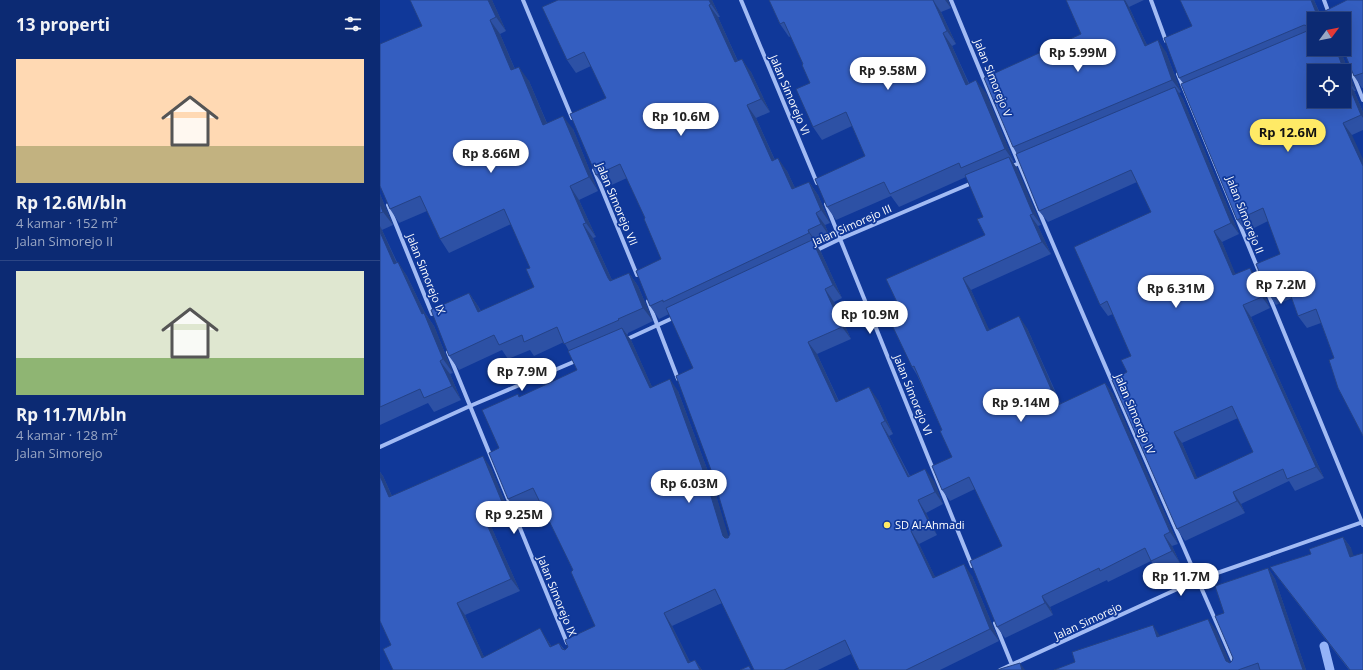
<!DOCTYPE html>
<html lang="id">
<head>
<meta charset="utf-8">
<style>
  body { margin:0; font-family:"Open Sans",sans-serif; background:#1a367b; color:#f1f3f6; height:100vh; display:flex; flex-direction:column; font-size:15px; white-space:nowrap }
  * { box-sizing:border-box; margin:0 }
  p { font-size:13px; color:#9aa7c4 }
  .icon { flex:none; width:22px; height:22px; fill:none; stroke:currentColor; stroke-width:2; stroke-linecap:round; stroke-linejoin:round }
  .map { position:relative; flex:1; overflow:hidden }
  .drawer { display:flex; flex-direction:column; background:#0c2a73; width:380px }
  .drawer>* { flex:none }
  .needle { width:26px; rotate:58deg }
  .controls { position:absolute; left:927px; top:12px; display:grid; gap:8px }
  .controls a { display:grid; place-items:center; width:44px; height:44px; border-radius:0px; background:#0c2a73; box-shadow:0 4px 16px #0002,0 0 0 1px #2c4685; font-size:20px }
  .price { position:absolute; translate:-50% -34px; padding:0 9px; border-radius:14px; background:#fff; color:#222; font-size:13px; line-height:26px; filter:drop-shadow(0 1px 2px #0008) }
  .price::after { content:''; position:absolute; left:50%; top:24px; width:12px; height:9px; margin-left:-6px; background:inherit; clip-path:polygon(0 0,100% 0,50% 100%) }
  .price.active { background:#ffea66; color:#111 }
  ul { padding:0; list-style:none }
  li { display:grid; align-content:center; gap:8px; height:212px; padding:0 16px }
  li+li { border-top:1px solid #2c4685 }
  li span { display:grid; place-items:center; height:124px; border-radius:0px; color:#555 }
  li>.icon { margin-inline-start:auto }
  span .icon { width:72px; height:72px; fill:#fffc; stroke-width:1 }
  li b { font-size:17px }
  h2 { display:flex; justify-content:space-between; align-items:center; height:48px; padding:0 16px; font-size:17px }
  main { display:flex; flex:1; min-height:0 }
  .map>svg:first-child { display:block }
</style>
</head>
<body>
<main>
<section class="drawer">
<h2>13 properti<svg class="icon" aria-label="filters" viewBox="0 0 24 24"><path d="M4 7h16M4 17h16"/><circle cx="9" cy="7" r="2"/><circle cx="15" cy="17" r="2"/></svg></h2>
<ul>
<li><span style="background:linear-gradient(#ffd9b3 70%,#c2b280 0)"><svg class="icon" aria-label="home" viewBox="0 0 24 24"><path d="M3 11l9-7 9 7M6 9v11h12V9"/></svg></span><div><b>Rp 12.6M/bln</b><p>4 kamar · 152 m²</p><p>Jalan Simorejo II</p></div></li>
<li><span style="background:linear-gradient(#dfe7d0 70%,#8fb573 0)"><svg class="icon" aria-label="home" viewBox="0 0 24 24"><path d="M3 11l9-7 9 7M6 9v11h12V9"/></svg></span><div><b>Rp 11.7M/bln</b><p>4 kamar · 128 m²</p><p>Jalan Simorejo</p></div></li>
</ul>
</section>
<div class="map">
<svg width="983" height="670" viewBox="0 0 983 670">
  <rect width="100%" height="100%" fill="#103899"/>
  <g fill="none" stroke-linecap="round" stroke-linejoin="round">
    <path stroke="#94b3f8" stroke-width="9" d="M944,646L950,670"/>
    <path stroke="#a2bbf4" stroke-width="4" d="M143,0L192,118
      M361,0L437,183
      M571,0C663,225 760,447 857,670
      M771,0L786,41
      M944,0L951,19
      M972,72L983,100
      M798,74L983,525
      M630,167L644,161
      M214,170L257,275
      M446,204L592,566
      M8,205L52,314
      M435,251L460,239L592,183
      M268,301L298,379
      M245,340L295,317
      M68,352L187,643
      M0,447L90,406L198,360
      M615,623L632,665
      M620,670L817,580L983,522"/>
  </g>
  <path fill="#2d51a5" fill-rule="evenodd" d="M112,0L126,31L120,34L135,69L149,81L167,123L193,129L218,191L199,200L216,237L213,238L232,280L249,273L258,286L273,321L248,333V334L247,335L251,340L272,387L298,391L333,485L348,537L350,534L313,368L289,314L279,319L270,306L281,259L265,218L247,178L225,188L216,175L226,98L211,66L196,73L187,60L178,0H332L340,17H338L358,61L371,72L390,112L376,118L395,160L407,171L415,188L429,182L438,195L450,223L445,225L450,237L437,243L438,246H437L441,252L462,298L454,302L471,339L437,354L459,401L498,400L513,434L509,436L530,476L554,481L563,504L546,513L557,535L539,544L555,577L592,576L619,641L560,670H479L471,654L438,670H374L342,603L292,626L310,662L315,660L322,670H13L11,645L0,621V472L3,476L12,496L111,468L130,514L110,524L140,591L85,615L104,657L168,641L172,647L179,643L184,649L185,650L215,626L193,570L160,501L137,512L128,499L119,448L140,397L197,370L189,351L184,342L154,356L150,350L128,359L122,350L79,370L69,356L89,293L98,306L101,311L154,287L150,268L131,224L69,253L60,239L47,211L19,223L10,209L42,26Z
    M389,0H568L571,8L561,12L576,44L572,46L589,83L606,93L634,162L633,163L637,168L661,225L658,226L671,254L591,290L609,330L647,328L681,404L725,383L733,394L798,544L792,546L800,563L780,573L771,561L728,582L727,580L670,607L673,615L625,638L617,627L622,546L595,489L570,501L562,490L572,457L562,430L537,375L532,367L524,317L605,235L603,217L586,177L519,207L511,196L456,220L447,207L485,156L472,126L442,140L433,127L430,83L423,64L411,36L409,37L400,24Z
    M686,0H764L749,7L767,45L786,52L801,92L799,93L803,99L859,234L842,242L855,274L878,279L890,308L871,317L944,478L915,491L909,481L861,504L865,513L805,541L797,529L747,372L751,356L733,314L728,316L720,305L771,212L757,182L668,222L659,211L637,154L633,147L701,34ZM858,418L873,452L817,478L802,443Z
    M800,0H934L940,13L983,0V88H982L974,76L964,19L934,49H960L976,91H974L983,112V130L972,135L954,358L941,323L927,328L918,316L912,298L896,305L888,293L900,254L888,221L866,232L857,220L803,83L799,78L812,26Z
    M0,194L13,225L2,230L17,262L27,276L45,313L54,326L73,373L70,374L81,400L54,412L48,403L0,425Z
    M963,537L971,548L983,670H969L898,578L890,567L931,554Z
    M888,568L895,579L926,670H674L780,636L836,630L850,663L852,661L853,658L844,613Z"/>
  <path fill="#244286" d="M108,0H112L126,31L116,17Z
    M329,0H332L340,17L331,4Z
    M553,0L561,12L576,44L567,31Z
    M565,0H568L571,8Z
    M744,0H745L749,7L773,58L765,46Z
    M931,0H934L942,19L937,15Z
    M329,5L338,17L364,75L355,62Z
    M110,20L120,34L141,84L131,70Z
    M563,33L572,46L595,98L586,85Z
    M778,40L786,52L801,92L792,80Z
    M956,49H960L976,91L967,79Z
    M362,59L371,72L390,112L381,99Z
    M139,67L149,81L173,138L163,125Z
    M966,79L974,91L983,112V118L981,115Z
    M596,80L606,93L634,162L625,149Z
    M795,87L803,99L859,234L851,223Z
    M367,105L376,118L401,174L392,161Z
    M183,116L193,129L218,191L209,177Z
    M963,123L972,135L983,159V166Z
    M629,157L637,168L661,225L653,214Z
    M398,158L407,171L421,201L412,189Z
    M429,182L438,195L450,223L441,210Z
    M190,186L199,200L216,237L206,223Z
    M0,194L13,225L3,212L0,204Z
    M436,213L445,225L450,237L441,224Z
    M650,215L658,226L671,254L662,242Z
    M203,224L213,238L235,287L228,278Z
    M0,226L2,230L23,277L14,264L0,232Z
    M428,230L437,243L438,246L429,233Z
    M834,231L842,242L861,287L853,275Z
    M432,240L441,252L462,298L453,285Z
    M18,262L27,276L45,313L54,326L73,373L63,359Z
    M870,268L878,279L890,308L882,297Z
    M249,273L258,286L273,321L263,308Z
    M583,278L591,290L615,342L607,331Z
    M445,289L454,302L471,339L462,327Z
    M89,293L98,306L107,326L98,312Z
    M863,305L871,317L944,478L936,467Z
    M639,316L647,328L686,417L678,405Z
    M242,328L251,340L278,400L270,388Z
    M428,342L437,354L465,415L456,402Z
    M60,361L70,374L81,400L72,386Z
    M290,379L298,391L333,485L352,548L343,536Z
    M725,383L733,394L798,544L790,532Z
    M489,387L498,400L513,434L505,421Z
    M501,423L509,436L536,490L528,477Z
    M794,432L802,443L823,491L815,479Z
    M103,456L111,468L130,514L122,502Z
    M545,469L554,481L563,504L555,492Z
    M0,472L3,476L18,510L9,497L0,476Z
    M853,492L861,504L865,513L857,501Z
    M538,500L546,513L557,535L549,523Z
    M101,511L110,524L140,591L131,579Z
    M531,531L539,544L562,591L553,578Z
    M784,535L792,546L800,563L792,551Z
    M963,537L971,548L978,568L970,557Z
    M584,564L592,576L619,641L610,629Z
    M888,568L895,579L926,670H923Z
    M662,596L670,607L673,615L665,603Z
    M77,603L85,615L110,670L102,658Z
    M284,613L292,626L314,670L308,663Z
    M828,619L836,630L853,670L846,661Z
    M773,625L780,636L777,637Z
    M160,628L168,641L179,660L170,647Z
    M315,660L322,670H320Z
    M640,663L645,670H642Z"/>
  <path fill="#345ec0" stroke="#244286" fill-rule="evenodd" d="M30,0H108L116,17L110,20L131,70L139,67L163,125L183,116L209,177L190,186L206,223L203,224L228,278L230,281L249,273L263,308L238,319L239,320L184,344L177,327L144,342L142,335L119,345L114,335L69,356L51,310L89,293L98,312L154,287L146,269L150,268L124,209L60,239L40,196L10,209L0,186V44L42,26Z
    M178,0H329L331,4L329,5L355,62L362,59L381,99L367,105L392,161L398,158L412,189L429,182L441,210L436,213L441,224L428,230L429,233L283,302V300L270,306L256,271L281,259L264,219L265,218L240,164L216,175L190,114L226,98L204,52L187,60L162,7Z
    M389,0H553L567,31L563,33L586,85L596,80L625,149L581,168L579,163L510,194L504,182L447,207L435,179L485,156L466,112L433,127L416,89L430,83L422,65L423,64L404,22L400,24Z
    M686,0H744L765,46L778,40L792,80L633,147L604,78L701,34Z
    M800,0H931L937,15L967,0H983V73L974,76L963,49H964V19H934V49H956L967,79H966L981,115L963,123L983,166V436L958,388L949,360L954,358L936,309L918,316L907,285L888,293L876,264L900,254L883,208L857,220L801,84L927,31L929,29L928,26L924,25L799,78L784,38L812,26ZM934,71H964V101H934Z
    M795,87L851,223L834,231L853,275L870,268L882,297L863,305L936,467L907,479L903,469L853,492L857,501L797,529L732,380L747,372L741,360L751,356L727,301L720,305L694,247L771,212L751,170L659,211L636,154ZM852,406L873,452L815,479L794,432Z
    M629,157L653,214L650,215L662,242L583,278L607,331L639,316L678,405L725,383L790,532L784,535L792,551L771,561L765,548L720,571L719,568L662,596L665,603L617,627L590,561L622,546L589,477L562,490L552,466L572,457L560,431L562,430L534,366L532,367L511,323L524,317L506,279L605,235L597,219L603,217L585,175Z
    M0,204L3,212L0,213Z
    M0,232L14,264L18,262L42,314L44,313L63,359L60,361L72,386L44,398L40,389L0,407Z
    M432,240L453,285L445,289L462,327L428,342L456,402L489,387L505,421L501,423L528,477L545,469L555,492L538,500L549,523L531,531L553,578L584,564L610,629L526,670H479L465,640L404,670H374L335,589L284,613L308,663L315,660L320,670H13L3,649L11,645L0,621V476L9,497L103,456L122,502L101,511L131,579L77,603L102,658L160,628L170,647L179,643L182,649L185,650L188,647L185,640L215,626L191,572L193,570L153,488L128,499L109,453L119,448L102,410L138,394L139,397L197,370L188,351L242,328L270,388L290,379L324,473L343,536L345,538H348L350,534L331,470L296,376L313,368L286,308Z
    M963,537L970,557L983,553V670H970L890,567L931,554L929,549Z
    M888,568L923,670H880L878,663L858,670H674L695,662L692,652L773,625L777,637L828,619L846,661L850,663L852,661L853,658L835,616L844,613L835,586Z
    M640,663L642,670H617Z
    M369,666L371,670H360Z"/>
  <circle fill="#ffea66" stroke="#103899" stroke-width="1.5" cx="507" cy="525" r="4"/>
  <g text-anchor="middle" stroke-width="3.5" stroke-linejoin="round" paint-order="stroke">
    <g font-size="11" fill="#fff" stroke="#103899">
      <text transform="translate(613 78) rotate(68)" y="4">Jalan Simorejo V</text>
      <text transform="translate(410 95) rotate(67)" y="4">Jalan Simorejo VI</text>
      <text transform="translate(237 204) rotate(67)" y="4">Jalan Simorejo VII</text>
      <text transform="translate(865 215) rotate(68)" y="4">Jalan Simorejo II</text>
      <text transform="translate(472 225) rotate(-24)" y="4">Jalan Simorejo III</text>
      <text transform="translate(46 274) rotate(68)" y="4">Jalan Simorejo IX</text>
      <text transform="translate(533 395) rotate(68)" y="4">Jalan Simorejo VI</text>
      <text transform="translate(755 414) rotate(67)" y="4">Jalan Simorejo IV</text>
      <text transform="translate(177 596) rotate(68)" y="4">Jalan Simorejo IX</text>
      <text transform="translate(708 621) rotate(-25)" y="4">Jalan Simorejo</text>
    </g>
    <g font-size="11" fill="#fff" stroke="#103899" text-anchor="start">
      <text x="515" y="529">SD Al-Ahmadi</text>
    </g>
  </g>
</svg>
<div class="controls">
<a><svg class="needle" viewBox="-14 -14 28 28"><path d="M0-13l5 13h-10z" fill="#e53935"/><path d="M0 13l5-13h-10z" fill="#9aa7c4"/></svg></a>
<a><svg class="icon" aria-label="locate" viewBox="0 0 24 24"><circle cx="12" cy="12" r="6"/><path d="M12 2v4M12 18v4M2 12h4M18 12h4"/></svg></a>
</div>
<b class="price" style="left:698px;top:73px">Rp 5.99M</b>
<b class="price" style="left:508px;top:91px">Rp 9.58M</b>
<b class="price" style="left:301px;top:137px">Rp 10.6M</b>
<b class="price active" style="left:908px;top:153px">Rp 12.6M</b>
<b class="price" style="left:111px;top:174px">Rp 8.66M</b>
<b class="price" style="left:901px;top:305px">Rp 7.2M</b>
<b class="price" style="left:796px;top:309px">Rp 6.31M</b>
<b class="price" style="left:490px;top:335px">Rp 10.9M</b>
<b class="price" style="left:142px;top:392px">Rp 7.9M</b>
<b class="price" style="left:641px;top:423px">Rp 9.14M</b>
<b class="price" style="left:309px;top:504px">Rp 6.03M</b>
<b class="price" style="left:134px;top:535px">Rp 9.25M</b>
<b class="price" style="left:801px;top:597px">Rp 11.7M</b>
</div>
</main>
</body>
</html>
